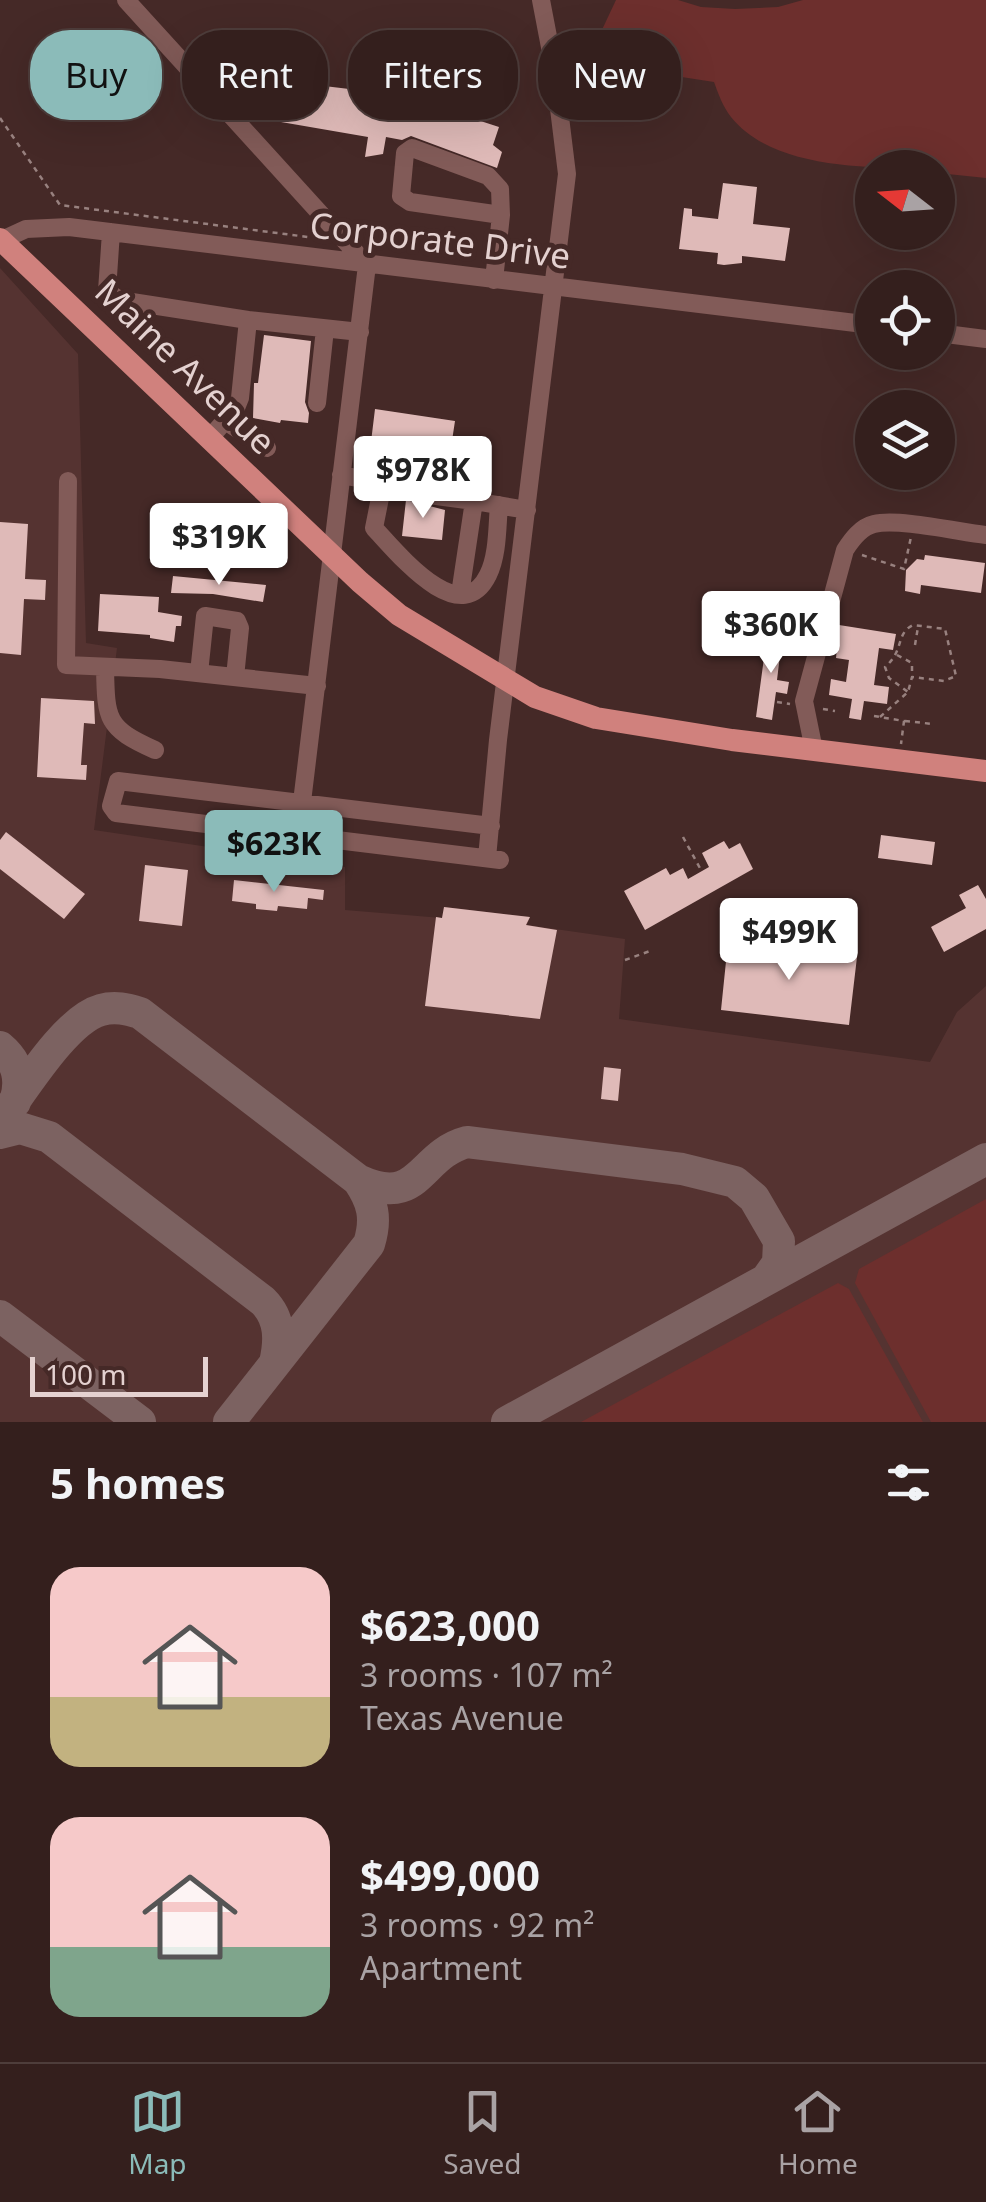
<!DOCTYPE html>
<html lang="en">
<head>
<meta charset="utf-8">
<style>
  body { margin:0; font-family:"Noto Sans",sans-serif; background:#3f2c2a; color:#f1f3f6; height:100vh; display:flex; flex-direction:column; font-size:38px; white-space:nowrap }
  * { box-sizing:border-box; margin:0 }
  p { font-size:32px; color:#a9a2a4 }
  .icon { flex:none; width:55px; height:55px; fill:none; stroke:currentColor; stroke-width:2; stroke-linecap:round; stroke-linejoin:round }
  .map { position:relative; height:1422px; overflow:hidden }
  .details { display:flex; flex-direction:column; background:#341f1d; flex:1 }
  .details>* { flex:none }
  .hud { position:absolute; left:30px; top:30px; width:928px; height:90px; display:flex; gap:20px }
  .needle { width:65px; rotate:287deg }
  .fabs { position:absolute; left:855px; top:150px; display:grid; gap:20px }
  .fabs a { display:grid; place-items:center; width:100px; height:100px; border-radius:50%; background:#341f1d; box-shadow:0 10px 40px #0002,0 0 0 2px #4e3d3b; font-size:50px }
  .scale { position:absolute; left:30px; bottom:25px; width:178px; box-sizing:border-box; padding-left:10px; border:5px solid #e4d1d0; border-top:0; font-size:28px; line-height:35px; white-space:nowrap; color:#e4d1d0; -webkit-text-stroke:8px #452927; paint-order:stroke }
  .price { position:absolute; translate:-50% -85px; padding:0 22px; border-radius:10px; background:#fff; color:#222; font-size:32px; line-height:65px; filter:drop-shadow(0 2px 5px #0008) }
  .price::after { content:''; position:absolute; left:50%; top:60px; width:30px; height:22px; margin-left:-15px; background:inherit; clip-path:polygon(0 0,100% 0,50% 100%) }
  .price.selected { background:#8bbbb9; color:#111 }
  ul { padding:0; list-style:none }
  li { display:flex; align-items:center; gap:30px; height:250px; padding:0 50px }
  li span { display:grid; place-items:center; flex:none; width:280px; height:200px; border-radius:30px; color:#555 }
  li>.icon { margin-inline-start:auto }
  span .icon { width:120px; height:120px; fill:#fffc; stroke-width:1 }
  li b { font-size:42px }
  h2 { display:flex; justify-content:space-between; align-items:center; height:120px; padding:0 50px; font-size:42px }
  .tag { padding:0 35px; border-radius:40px; background:#341f1d; box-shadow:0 10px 40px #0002,0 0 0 2px #4e3d3b; font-size:35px; line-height:90px }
  .tag.selected { background:#8bbbb9; color:#111 }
  .menu { display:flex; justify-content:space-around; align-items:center; height:140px; border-top:2px solid #4e3d3b; background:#341f1d; font-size:28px; color:#a9a2a4 }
  .menu a { display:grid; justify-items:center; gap:5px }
  .menu .selected { color:#8bbbb9 }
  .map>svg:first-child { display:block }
</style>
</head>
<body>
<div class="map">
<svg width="986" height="1422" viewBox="0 0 986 1422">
  <rect width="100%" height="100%" fill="#452927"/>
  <path fill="#553331" d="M0,268L78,354L86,643L117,648L94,830L345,867V910L442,918L444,907L530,917L527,925L625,939L619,1019L930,1062L957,1012L986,986V1422H0Z"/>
  <path fill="#6d2f2d" d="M616,0H678L701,7L735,9L778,7L803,0H986V178L938,173V168C876,168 774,171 731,117C723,107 718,93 714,82L630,69L620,56H611L605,64L595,60L592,51Z
    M986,1199V1422H931L855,1283L859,1269Z
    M838,1283L849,1289L923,1422H581Z"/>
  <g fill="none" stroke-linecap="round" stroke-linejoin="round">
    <path stroke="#7c6261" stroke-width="32" d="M0,1047C18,1062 22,1080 15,1102
      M0,1121C23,1091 65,1020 101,1010C115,1006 127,1009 140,1013L358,1180C421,1209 418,1155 467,1142L682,1169L735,1182L754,1198L779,1241L778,1263L768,1277
      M0,1133L20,1128L49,1137L263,1301C281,1319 280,1341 275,1363
      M0,1316L140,1422
      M229,1422L369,1244C377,1218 373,1202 358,1180
      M507,1422L986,1159"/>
  </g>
  <path fill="#dfbab8" d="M299,83L366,91L365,96L399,101V98L422,102L499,127L493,145L502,152L497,168L411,136L402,140L386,137L383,154L365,157L368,137L281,122L286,98L283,94Z
    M723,183L757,187L753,224L790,228L785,261L742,256V263L724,265L717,264L718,253L679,249L684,208L692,209V216L718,219Z
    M264,335L311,341L305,402L309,413L308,423L281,420L280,423L253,418L254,383H258Z
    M375,409L455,421L450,454L371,442Z
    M406,500L445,510L442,540L402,536Z
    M0,522L28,524L25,579L46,580L45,600L24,599L21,655L0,653Z
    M925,555L985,563L981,593L921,585L920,594L905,591L906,570L917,559L924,560Z
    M173,576L266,585L263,602L213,594L171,593Z
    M100,594L159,597L158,612L182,616L181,626H176L174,642L150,638V635L98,631Z
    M839,625L896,634L893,650L879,648L874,685L889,687L887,704L864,701L861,720L849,718L852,699L829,695L831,679L846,682L849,660L836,658Z
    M768,628L783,630L777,680L789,682L787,694L776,692L772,720L756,717Z
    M41,698L94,701L95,724L84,723L81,765H87L86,780L37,777Z
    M6,832L85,894L64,919L0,869V840Z
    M881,835L935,842L932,865L878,858Z
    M724,841L729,849L740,843L753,869L645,930L624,891L666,868L670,875L683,868L688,879L709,867L702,853Z
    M145,865L188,870L182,926L139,921Z
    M234,880L324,890L323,900L308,898L307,909L278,906L277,911L256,909V904L232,901Z
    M978,885L986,899V929L944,952L931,927L966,908L959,895Z
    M444,907L530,917L526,925L557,930L540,1019L425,1006L436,917L442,918Z
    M728,942L857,957L849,1025L721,1010Z
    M604,1067L621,1069L618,1101L601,1099Z"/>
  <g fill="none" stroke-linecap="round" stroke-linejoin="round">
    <path stroke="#98817f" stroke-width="2.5" stroke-dasharray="5 5" stroke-linecap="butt" d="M0,118L60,205L308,237
      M862,555L904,569L911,537
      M915,645L918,627
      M897,655L912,663V676
      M777,702L790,704
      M823,709L835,711
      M874,716L904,721L901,744
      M880,717L908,692L912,677L944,681L956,676L945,629L913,625C895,634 905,650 885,667L889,678L908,692
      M905,721L933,724
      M683,837L701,870
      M625,960L650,951"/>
    <path stroke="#825b58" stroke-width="18" d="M126,0L367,265L298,835
      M111,232L107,291L119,300L248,320
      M2,240L26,229L69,227L872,325
      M494,280L501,215L500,189L488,176L412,148L405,153L401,196L410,202L501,215
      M938,333L986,339
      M317,403L325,329
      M225,421L267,448
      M209,439L236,408L240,398L248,320L360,332
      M341,475L406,487L416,477L467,484L474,501
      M68,481L66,665L160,669L317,686
      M383,483L374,528C396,551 460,632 488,575C498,555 497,527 499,505
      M429,495L474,501
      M460,594L474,501L527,510
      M105,667C106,720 106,728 155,750
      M199,673L205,616L237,621L240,628L235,677
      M814,750L804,701L845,550C852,539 861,527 874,524C898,518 959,532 986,535
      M491,826L118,781L111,806L116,813L500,860
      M487,858L498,740L567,174L554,68L541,0"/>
    <path stroke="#d0817d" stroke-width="22" d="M0,239L360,582L399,615L535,697L596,718L732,740L986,771"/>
  </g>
  <g text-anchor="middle" stroke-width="10" stroke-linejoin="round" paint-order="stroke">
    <g font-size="35" fill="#e4d1d0" stroke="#452927">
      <text transform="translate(440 241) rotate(7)" y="12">Corporate Drive</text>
      <text transform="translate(185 367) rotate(44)" y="12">Maine Avenue</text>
    </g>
  </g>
</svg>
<div class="fabs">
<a><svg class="needle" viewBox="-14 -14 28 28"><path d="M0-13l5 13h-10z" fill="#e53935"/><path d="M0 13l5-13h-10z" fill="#a9a2a4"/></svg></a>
<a><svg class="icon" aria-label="locate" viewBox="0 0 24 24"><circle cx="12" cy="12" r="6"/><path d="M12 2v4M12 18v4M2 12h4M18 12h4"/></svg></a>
<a><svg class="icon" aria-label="layers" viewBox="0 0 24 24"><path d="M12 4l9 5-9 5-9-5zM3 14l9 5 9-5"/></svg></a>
</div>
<div class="scale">100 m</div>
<b class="price" style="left:423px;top:521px">$978K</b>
<b class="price" style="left:219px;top:588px">$319K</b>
<b class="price" style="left:771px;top:676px">$360K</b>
<b class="price selected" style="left:274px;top:895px">$623K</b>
<b class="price" style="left:789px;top:983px">$499K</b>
<div class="hud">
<a class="tag selected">Buy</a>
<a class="tag">Rent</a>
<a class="tag">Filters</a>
<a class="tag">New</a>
</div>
</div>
<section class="details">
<h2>5 homes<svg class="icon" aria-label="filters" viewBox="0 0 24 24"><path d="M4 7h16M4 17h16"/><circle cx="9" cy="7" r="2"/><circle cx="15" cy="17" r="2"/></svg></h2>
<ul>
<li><span style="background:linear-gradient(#f6c9c9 65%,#c2b280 0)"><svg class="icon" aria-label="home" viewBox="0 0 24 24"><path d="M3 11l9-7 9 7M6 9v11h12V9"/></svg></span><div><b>$623,000</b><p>3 rooms · 107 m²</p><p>Texas Avenue</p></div></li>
<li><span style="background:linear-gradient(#f6c9c9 65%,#7fa58c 0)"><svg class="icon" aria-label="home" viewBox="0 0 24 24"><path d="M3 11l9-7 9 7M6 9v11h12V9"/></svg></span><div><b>$499,000</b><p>3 rooms · 92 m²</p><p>Apartment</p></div></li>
</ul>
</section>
<nav class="menu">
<a class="selected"><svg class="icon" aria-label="map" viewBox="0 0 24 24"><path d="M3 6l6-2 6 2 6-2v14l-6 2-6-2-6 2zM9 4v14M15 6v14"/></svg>Map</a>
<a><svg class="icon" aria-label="saved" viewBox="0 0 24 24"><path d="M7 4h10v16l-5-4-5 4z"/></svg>Saved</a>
<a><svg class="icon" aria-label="home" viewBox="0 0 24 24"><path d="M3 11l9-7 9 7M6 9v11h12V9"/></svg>Home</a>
</nav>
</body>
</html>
